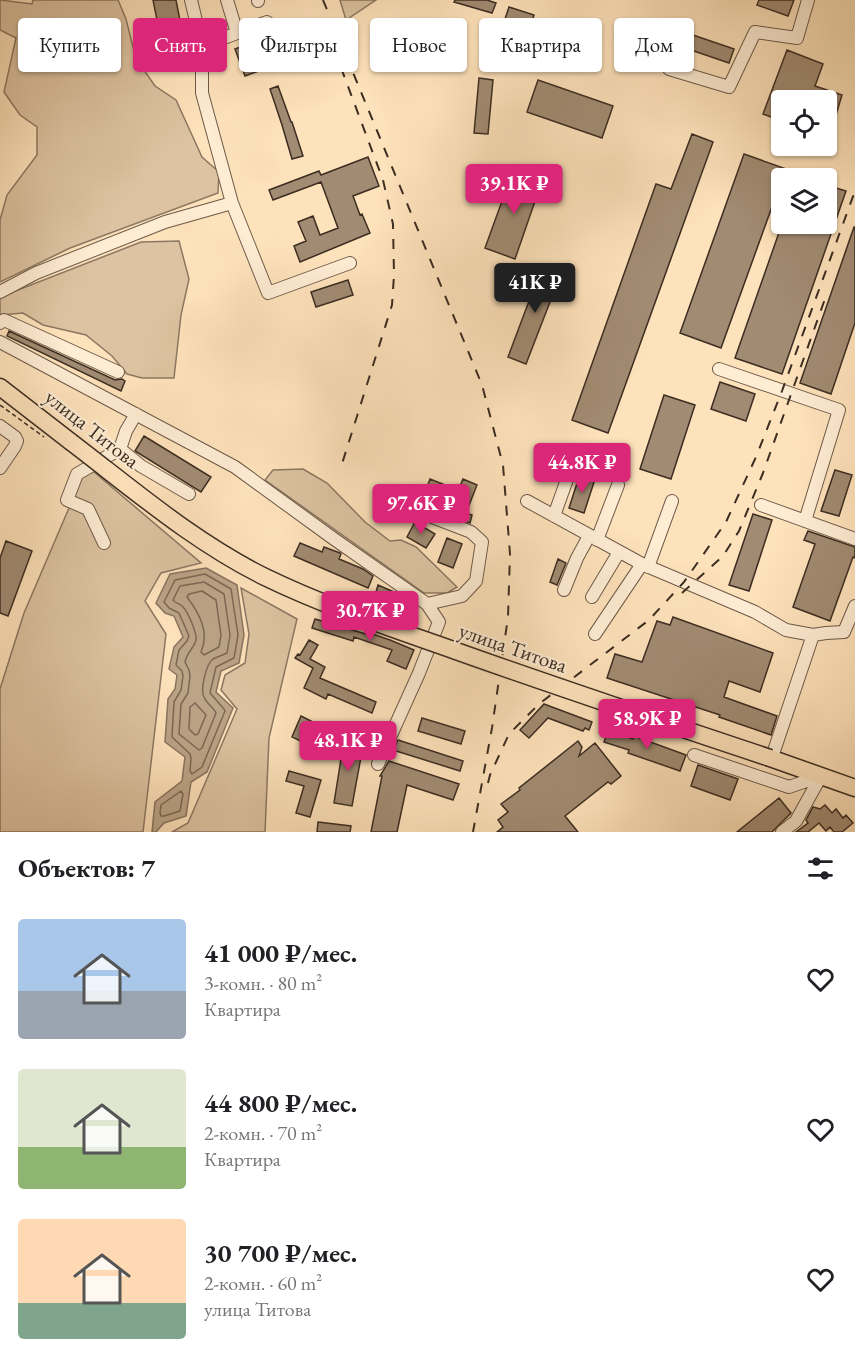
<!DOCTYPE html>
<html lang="ru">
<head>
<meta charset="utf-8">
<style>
  body { margin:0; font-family:"EB Garamond",serif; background:#f2f2f2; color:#202124; height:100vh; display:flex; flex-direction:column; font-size:22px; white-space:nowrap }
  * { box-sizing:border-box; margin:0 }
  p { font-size:20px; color:#757577 }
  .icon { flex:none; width:33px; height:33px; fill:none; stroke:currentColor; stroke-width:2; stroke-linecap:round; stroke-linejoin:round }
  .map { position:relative; height:832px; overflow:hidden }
  .details { display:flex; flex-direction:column; background:#fff; flex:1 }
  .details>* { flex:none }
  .hud { position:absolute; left:18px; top:18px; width:819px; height:54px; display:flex; gap:12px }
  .tools { position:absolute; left:771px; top:90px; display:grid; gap:12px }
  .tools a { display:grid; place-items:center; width:66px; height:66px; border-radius:6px; background:#fff; box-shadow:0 2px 4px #0004; font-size:30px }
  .price { position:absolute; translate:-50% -51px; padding:0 14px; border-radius:6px; background:#db2777; color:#fff; font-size:20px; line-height:39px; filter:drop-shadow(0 2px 3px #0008) }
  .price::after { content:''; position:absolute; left:50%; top:36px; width:18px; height:14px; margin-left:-9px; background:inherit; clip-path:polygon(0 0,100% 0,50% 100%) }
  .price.active { background:#222; color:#fff }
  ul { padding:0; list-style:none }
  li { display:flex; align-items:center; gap:18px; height:150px; padding:0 18px }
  li span { display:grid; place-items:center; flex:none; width:168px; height:120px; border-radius:6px; color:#555 }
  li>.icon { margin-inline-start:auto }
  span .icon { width:72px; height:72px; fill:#fffc; stroke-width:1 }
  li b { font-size:26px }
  h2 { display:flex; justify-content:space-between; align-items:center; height:72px; padding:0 18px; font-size:26px }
  .chip { padding:0 21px; border-radius:6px; background:#fff; box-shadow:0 2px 4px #0004; font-size:21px; line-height:54px }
  .chip.active { background:#db2777; color:#fff }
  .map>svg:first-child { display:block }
</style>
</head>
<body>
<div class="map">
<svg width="855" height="832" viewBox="0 0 855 832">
  <rect width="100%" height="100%" fill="#fee2bb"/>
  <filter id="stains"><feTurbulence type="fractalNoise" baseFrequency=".00333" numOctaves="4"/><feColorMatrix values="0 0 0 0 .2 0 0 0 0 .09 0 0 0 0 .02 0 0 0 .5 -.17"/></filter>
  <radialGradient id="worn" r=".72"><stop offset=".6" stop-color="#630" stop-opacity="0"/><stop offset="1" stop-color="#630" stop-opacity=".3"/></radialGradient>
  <path fill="#ddc3a1" stroke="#8c7862" stroke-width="1.5" d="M0,0L32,4L33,0H118L126,19L134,51L144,70L155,86L176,100L202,157L219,172L218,193L70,248L0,282V220L7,195L37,155V127L20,115L4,92L16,38L0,30Z
    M340,0H376L346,20Z
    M179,241L189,279L181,315L174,378H142L127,374L112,356L86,335L43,325L23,313L0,315V297L141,242Z
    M87,466L201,563L161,573L145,601L166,634L143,832H0V689L24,613Z
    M303,469L327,483L365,522L390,541L401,540L416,547L457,587L447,593H424L265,480L273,470Z
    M241,588L297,619L269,738L265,832H172L188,823L237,709L221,690L225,675L245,663L249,634Z"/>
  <path fill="#bca487" stroke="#89745f" stroke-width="1.5" d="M206,568L237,585L244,635L239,663L221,671L216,692L233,708L207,772L191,782L186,816L164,823L156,832H152L155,802L182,781L185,757L165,742L168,699L175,689L177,675L169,669L174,647L183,637L174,616L165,613L156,603L170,574Z"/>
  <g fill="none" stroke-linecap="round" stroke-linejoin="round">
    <path stroke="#7c6854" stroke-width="1.5" d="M205,574L231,589L238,635L234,658L216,667L210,693L224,709L225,711L202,767L192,774L190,771L191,758L190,754L172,737L174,702L181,690L183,676L182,671L176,665L179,650L187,641L189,636L179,613L169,608L164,602L175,580Z
      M204,582L224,594L230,635L227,653C223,655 217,657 213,659C206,664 200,690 204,697C206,703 213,707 216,713L202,748L199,750L179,734L181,704L188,693L190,676L189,670L185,662C187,652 194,648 196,640C197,633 188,612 183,607C181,604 178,604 175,602L173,600L180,586Z
      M202,591L216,600L221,635L219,647L204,655L201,652C210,632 199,613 187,597L189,594Z
      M195,703L206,715L198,734L195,735L189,729L190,707Z
      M181,791L183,794L180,811L164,816H161L160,813L161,805Z"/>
  </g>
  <path fill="#a18b72" stroke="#3c2d22" stroke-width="1.5" d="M153,0H176L183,36L191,34L194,47V59L181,61L179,47L163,50Z
    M455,0H487L496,3L492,13L454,2Z
    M759,0H794L788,16L757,5Z
    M509,7L534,15L530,28L505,19Z
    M292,28L302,55L245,76L235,49Z
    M693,35L734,49L729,63L688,49Z
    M787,50L823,64L815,86L842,95L835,118L826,115V100H782V121L763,114Z
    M479,78L493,80L488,134L474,133Z
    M538,80L613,106L602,138L527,112Z
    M278,86L291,122H292L303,156L292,159L282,125L270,89Z
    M692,134L713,142L608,433L572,420L656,184L671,189Z
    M744,154L786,169L783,178H782L781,182L721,348L680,333Z
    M368,157L379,186L353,196L360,215L362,214L370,233L300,262L294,246L306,241L298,222L313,216L320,235L338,228L321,182L273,200L269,190L319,171L321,175Z
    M513,171L542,181L515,259L485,248Z
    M826,185L846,191L782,374L735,358L782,224H826Z
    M854,227H855V323L831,394L800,383Z
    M543,264L562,271L526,364L508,357Z
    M348,280L353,295L316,307L311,292Z
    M9,331L115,380L122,379L125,381L121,391L7,336Z
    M720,382L755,394L746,421L711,409Z
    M664,395L695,405L671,479L640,469Z
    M144,436L211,477L201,492L135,451Z
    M835,470L852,475L839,516L821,511Z
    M580,474L595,479L584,513L569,508Z
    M430,479L445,485L439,502L451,507L447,513L421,503Z
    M463,479L477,485L466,513L472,515L470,523L455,517L463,496L457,493Z
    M753,514L772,520L749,591L729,585Z
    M415,522L435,534L426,548L407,537Z
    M808,531L855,547V558L853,557L830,621L793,607L815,544L804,540Z
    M447,538L462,544L453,568L438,562Z
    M6,541L32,551L8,616L0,613V558Z
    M300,543L322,552L324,547L340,553L341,554L339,559L363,569L373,576L368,588L294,556Z
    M558,559L566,563L557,585L550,582Z
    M378,585L396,593L407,600L406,604L376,592Z
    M673,617L773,653L760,692L729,681L724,697L777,716L771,735L719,717L720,715L607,678L615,654L642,662L657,621L670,625Z
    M315,619L366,634L367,632L390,640L414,650L406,669L387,661L392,650L354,637L353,641L312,628Z
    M309,640L318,645L310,659L325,667L320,678L376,702L372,713L328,694L326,699L304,688L313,668L295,658L298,654L300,655Z
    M544,704L592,722L589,730L585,728L583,731L548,718L529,738L520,730Z
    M301,716L325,728L311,756L303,752L307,744L292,737Z
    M422,718L465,731L461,744L418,731Z
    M610,731L633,739L634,736L686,755L680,771L628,753L629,750L604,742L607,734Z
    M398,740L463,761L460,771L393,750Z
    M339,741L363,746L352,806L334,803L341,759L335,757Z
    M578,741L582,747L579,756L595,743L621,776L611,784L608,782L565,816L578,832H497L503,827L498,820L508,812L501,804L520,790L519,788Z
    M389,761L459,784L453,800L407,785L397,832H371L382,776H380Z
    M698,765L738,779L730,800L691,786Z
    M289,771L321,780L310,817L296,813L304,786L286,781Z
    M779,798L791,813L772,832H737Z
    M825,805L832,813L836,809L843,818L846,815L853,823L842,832H834L830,827L826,831L819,823L808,832H796L808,823L806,820L813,807L820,809Z
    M318,822L351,826L350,832H317Z"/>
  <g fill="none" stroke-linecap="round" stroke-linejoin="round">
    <defs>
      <path id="minor" d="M191,0L202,46
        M227,0L237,33
        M258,0V1
        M669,69L729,87L755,32L797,38L808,0
        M232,203L202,93V46L267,22
        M0,292L36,273L165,222L232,203L268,293L350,263
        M0,323L4,320L118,372
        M0,342L235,467L334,539L427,604L462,596L476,581L482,542L471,532L432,517
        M719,369L839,410L805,521
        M136,414L126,431L120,449L141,466L189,494
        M0,426L15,437L17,441L15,446L0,468
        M527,501L642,564L755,612L786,630L813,635L826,633L844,632L855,606
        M761,505L855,539
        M554,516L571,468
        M597,540L618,485
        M104,543L88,509L67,500L77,474L120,449
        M648,567L672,501
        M564,590L577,558L589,536
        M592,597L619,552
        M595,634L642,564
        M694,755L789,787L821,776
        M770,758L774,751L813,635
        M378,764L419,673L439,622L427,604
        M782,832L796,821L821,776"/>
      <path id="major" d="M0,387L71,442
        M770,758L855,788"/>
    </defs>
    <use href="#minor" stroke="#6c5a48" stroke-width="14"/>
    <use href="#major" stroke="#3c2d22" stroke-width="19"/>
    <path stroke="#3c2d22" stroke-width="1.5" stroke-dasharray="4.5 3" stroke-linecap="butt" d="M0,405L44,437"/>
    <use href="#minor" stroke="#feecd3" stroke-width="12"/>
    <use href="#major" stroke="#fee2bb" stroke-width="16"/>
    <path stroke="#3c2d22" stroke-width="2" stroke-dasharray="10 10" stroke-linecap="butt" d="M323,0L482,385L503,465L510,554L508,617L492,728L473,832
      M334,49L383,180L393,224L394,275L392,305L341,467
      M682,593L723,556L739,531L763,473L826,296
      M488,783L490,775L509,734L539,704L649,620L684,582L726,522L756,457L782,391L855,191"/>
    <defs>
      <path id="major-bridge" d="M71,442C134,490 194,542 265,577C327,607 391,628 456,651C560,688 665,723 770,758"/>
    </defs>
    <use href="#major-bridge" stroke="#3c2d22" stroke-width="19" stroke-linecap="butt"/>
    <use href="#major-bridge" stroke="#fee2bb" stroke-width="16"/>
  </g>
  <g text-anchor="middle" stroke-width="4.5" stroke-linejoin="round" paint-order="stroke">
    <g font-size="21" fill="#3c2d22" stroke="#feecd3">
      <text transform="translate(92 429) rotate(38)" y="7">улица Титова</text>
      <text transform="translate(513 648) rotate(19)" y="7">улица Титова</text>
    </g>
  </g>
  <rect width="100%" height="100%" filter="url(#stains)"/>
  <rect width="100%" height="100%" fill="url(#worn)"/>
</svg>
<div class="tools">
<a><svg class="icon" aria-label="locate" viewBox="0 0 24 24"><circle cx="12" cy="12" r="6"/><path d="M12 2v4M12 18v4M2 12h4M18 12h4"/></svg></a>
<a><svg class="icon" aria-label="layers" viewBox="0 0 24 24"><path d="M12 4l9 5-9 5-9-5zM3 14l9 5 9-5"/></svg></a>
</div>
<b class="price" style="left:514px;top:215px">39.1K ₽</b>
<b class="price active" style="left:535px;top:314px">41K ₽</b>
<b class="price" style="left:582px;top:494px">44.8K ₽</b>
<b class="price" style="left:421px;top:535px">97.6K ₽</b>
<b class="price" style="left:370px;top:642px">30.7K ₽</b>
<b class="price" style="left:647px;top:750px">58.9K ₽</b>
<b class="price" style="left:348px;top:772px">48.1K ₽</b>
<div class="hud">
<a class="chip">Купить</a>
<a class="chip active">Снять</a>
<a class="chip">Фильтры</a>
<a class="chip">Новое</a>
<a class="chip">Квартира</a>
<a class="chip">Дом</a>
</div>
</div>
<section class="details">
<h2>Объектов: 7<svg class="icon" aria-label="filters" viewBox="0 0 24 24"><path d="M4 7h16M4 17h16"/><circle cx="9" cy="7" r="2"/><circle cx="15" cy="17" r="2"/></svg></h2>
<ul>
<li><span style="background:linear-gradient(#a9c7e8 60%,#9aa5b1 0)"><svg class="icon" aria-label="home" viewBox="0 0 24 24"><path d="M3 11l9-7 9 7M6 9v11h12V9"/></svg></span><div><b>41 000 ₽/мес.</b><p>3-комн. · 80 m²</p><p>Квартира</p></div><svg class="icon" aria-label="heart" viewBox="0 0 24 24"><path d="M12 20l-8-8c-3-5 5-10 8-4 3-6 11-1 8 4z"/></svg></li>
<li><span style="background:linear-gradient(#dfe7d0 65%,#8fb573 0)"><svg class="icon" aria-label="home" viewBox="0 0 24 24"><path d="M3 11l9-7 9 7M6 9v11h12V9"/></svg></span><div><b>44 800 ₽/мес.</b><p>2-комн. · 70 m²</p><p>Квартира</p></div><svg class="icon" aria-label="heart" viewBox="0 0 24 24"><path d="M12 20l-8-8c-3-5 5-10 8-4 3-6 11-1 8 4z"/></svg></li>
<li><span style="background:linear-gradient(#ffd9b3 70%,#7fa58c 0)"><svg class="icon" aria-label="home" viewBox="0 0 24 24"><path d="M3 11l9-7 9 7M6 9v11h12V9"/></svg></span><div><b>30 700 ₽/мес.</b><p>2-комн. · 60 m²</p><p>улица Титова</p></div><svg class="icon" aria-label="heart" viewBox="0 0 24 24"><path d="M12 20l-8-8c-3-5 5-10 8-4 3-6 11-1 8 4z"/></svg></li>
</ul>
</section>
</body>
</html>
